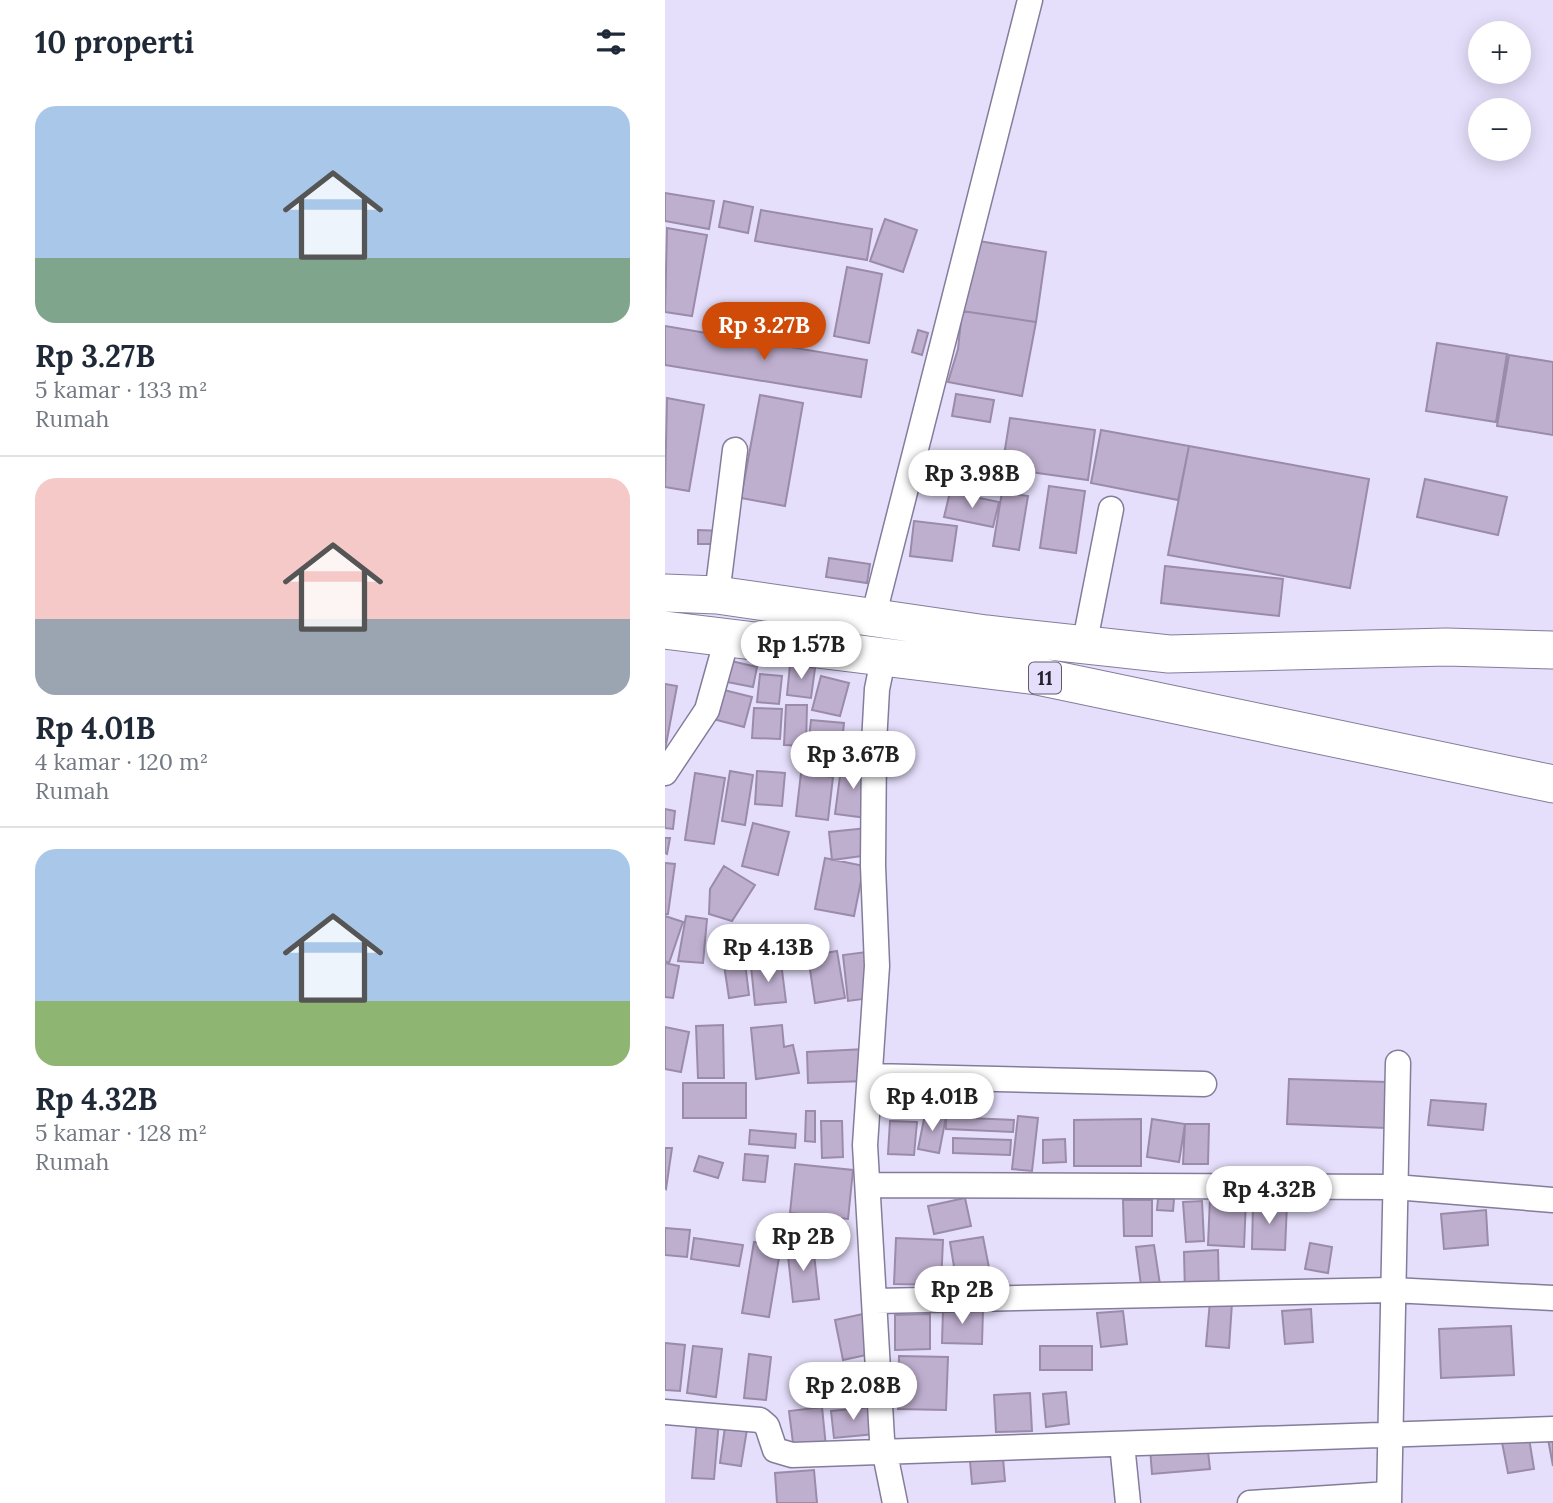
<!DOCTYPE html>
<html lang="id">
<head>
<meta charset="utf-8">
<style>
  body { margin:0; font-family:Lora,serif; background:#f6f6f7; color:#1f2937; height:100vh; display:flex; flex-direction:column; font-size:26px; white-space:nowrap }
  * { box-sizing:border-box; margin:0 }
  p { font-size:23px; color:#747a83 }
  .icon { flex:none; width:38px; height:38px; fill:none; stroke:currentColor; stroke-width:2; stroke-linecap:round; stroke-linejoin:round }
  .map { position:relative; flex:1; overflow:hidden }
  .details { display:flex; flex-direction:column; background:#fff; width:665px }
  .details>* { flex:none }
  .tools { position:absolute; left:803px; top:21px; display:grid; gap:14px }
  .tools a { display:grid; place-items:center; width:63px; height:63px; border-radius:50%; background:#fff; box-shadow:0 4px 18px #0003; font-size:35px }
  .price { position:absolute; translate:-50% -60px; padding:0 16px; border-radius:24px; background:#fff; color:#222; font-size:23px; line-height:46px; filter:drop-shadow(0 2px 4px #0008) }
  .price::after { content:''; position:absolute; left:50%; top:42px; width:21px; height:16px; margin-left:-10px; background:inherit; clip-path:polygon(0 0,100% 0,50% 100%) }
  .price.selected { background:#d04b08; color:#fff }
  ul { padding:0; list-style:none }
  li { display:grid; align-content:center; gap:14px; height:371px; padding:0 35px }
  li+li { border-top:2px solid #e0e1e3 }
  li span { display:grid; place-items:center; height:217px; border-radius:21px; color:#555 }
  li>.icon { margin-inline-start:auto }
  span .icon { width:126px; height:126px; fill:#fffc; stroke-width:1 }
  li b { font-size:30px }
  h2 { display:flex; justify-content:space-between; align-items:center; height:84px; padding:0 35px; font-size:30px }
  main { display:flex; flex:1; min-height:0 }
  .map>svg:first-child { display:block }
</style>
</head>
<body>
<main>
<section class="details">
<h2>10 properti<svg class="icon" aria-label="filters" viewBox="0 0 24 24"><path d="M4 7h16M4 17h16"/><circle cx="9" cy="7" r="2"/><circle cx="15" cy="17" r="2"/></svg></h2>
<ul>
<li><span style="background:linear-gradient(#a9c7e8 70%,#7fa58c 0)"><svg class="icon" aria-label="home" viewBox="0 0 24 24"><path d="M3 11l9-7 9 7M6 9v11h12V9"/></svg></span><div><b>Rp 3.27B</b><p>5 kamar · 133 m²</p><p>Rumah</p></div></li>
<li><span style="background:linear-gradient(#f6c9c9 65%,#9aa5b1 0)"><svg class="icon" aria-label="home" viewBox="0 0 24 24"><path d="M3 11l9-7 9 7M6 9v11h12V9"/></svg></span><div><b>Rp 4.01B</b><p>4 kamar · 120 m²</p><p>Rumah</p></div></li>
<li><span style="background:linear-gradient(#a9c7e8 70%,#8fb573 0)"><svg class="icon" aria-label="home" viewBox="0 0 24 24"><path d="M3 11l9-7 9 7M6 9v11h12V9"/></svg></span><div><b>Rp 4.32B</b><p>5 kamar · 128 m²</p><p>Rumah</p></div></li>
</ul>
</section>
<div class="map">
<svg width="888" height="1503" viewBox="0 0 888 1503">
  <rect width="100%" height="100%" fill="#e5dffb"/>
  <path fill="#bfafcf" stroke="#9a8ba9" stroke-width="2" d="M0,193L49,201L44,229L0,221Z
    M59,201L88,207L83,233L54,227Z
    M96,210L207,229L202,260L90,241Z
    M220,219L252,230L238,272L205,261Z
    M2,228L42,235L27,316L0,312Z
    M308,240L381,252L371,322L297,311Z
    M182,267L217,274L204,343L169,336Z
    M297,311L371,322L357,396L283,382L293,349Z
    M0,326L202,360L196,397L0,365Z
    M253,330L263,333L257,355L247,352Z
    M772,343L842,354L831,422L761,411Z
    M844,355L888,362V435L832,426Z
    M291,394L329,400L325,422L287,416Z
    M95,395L138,403L120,506L76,498Z
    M2,398L39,405L24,491L0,487Z
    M345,418L430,430L423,480L337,468Z
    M436,430L524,446L513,500L426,483Z
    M524,446L704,479L685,588L503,555Z
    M760,479L842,497L833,535L752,517Z
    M384,486L420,491L411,553L375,548Z
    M285,492L334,502L328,527L279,517Z
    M337,492L363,496L354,550L328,546Z
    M249,521L292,526L287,561L245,556Z
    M33,530L59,531L58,544H33Z
    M164,558L205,564L202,583L161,577Z
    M500,566L618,579L614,616L496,603Z
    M62,660L92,667L88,687L57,681Z
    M125,665L150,668L146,698L122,695Z
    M95,674L117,676L114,704L92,702Z
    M156,676L184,683L175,716L147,710Z
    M0,684L12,686L0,750Z
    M55,689L87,697L79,727L48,719Z
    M121,705H142L141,746L119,745Z
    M89,708L117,709L115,739L87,738Z
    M146,720L179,723L176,751L143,748Z
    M177,761L203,769L202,818L170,814Z
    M65,771L88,775L80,825L57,821Z
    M92,771L120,773L117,806L90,804Z
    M30,773L60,778L49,844L20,840Z
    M136,773L168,777L163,820L131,816Z
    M0,809L10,811L8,829L0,828Z
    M88,823L124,832L113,875L77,866Z
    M202,828L205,855L167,860L164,832Z
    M0,838H5L2,854L0,853Z
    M160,858L199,866L189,916L150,909Z
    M0,863L10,864L3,914H0Z
    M59,866L90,885L67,921L44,914L45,889Z
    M0,916L18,922L4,963L0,961Z
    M21,916L42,919L38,963L13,961Z
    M172,951L180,998L150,1003L143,956Z
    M201,952L206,998L183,1001L178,955Z
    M79,955L84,995L64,998L58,958Z
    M116,962L121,1002L90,1005L86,966Z
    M0,963L14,966L8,998L0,997Z
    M58,1025L59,1078H33L31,1026Z
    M117,1025L119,1047L128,1045L134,1073L91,1079L86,1028Z
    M0,1027L24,1032L16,1072L0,1069Z
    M200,1049L201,1081L143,1083L142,1052Z
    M624,1079L722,1082L721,1128L622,1124Z
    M18,1083H81V1118H18Z
    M766,1100L821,1104L818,1130L763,1125Z
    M141,1111H150V1142L140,1141Z
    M260,1114L281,1117L274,1153L253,1149Z
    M353,1116L373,1118L367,1171L347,1169Z
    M281,1117L349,1120L348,1132L281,1129Z
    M476,1119V1166H409V1120Z
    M487,1119L520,1124L514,1162L482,1157Z
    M156,1121H177L178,1157L157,1158Z
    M225,1121L252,1122L249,1155L223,1154Z
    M520,1124H544L543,1164H518Z
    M85,1130L131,1134L130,1148L84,1144Z
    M288,1138L346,1140L345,1155L288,1153Z
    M400,1139L401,1162L378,1163V1140Z
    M0,1148H7L1,1189L0,1188Z
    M80,1154L103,1156L100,1182L78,1180Z
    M34,1156L58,1163L53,1178L29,1171Z
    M130,1164L188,1170L183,1219L125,1213Z
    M300,1198L306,1226L269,1234L263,1206Z
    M545,1198L581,1200L579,1247L543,1245Z
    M493,1199H509L508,1211L492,1210Z
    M458,1200H487V1236H459Z
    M537,1201L539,1241L521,1242L518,1202Z
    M588,1203L622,1204L620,1250L587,1249Z
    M821,1210L823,1245L779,1249L776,1214Z
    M0,1228L25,1230L22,1257L0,1255Z
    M318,1237L325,1273L291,1279L285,1242Z
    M29,1238L78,1245L74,1266L26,1259Z
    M231,1238L278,1240L276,1285L229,1284Z
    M89,1242L116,1246L104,1317L77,1313Z
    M645,1243L667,1247L663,1273L640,1269Z
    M148,1245L154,1299L128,1302L122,1247Z
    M489,1245L496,1291L477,1293L471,1247Z
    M553,1250L554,1293L520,1294L519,1252Z
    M545,1301L567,1303L564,1348L541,1346Z
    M278,1309L318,1310L317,1344L277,1343Z
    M646,1309L648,1342L620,1344L617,1311Z
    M458,1311L462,1344L436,1347L432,1313Z
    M198,1314L206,1354L178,1360L170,1320Z
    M265,1314V1349L230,1350V1315Z
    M846,1326L849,1375L776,1378L774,1329Z
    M0,1343L20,1345L15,1391L0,1390Z
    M28,1346L57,1349L51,1397L22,1393Z
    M375,1346H427V1370H375Z
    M84,1354L106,1357L101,1400L79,1398Z
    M234,1356L283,1357L281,1410L233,1409Z
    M401,1392L404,1424L381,1427L378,1394Z
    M365,1393L367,1431L331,1432L329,1395Z
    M157,1407L161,1447L129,1451L124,1411Z
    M208,1407L210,1434L169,1438L166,1411Z
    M32,1419L54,1420L49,1479L27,1478Z
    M61,1420L83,1423L76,1466L55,1463Z
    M863,1432L869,1469L843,1473L836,1437Z
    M888,1438V1466L883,1439Z
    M542,1443L545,1469L487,1474L485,1448Z
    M338,1458L340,1481L307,1484L305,1461Z
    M149,1470L152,1503H112L110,1473Z"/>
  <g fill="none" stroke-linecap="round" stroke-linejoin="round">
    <defs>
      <path id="minor" d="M52,595L70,450
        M208,618L365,0
        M419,646L446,509
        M219,655L212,689L209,743L208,866L212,966L200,1145L217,1439L230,1503
        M0,773L42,710L63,635
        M206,1076L539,1084
        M203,1185L730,1187L888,1200
        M211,1301L727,1290L888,1298
        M0,1412L95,1420L102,1426L110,1450L127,1455L888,1429
        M457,1444L463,1503
        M585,1503L724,1494
        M724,1503L733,1063"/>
      <path id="highway" d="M0,593L52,595L321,634L504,654L781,647L888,650
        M0,630L372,676L888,784"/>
    </defs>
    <use href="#minor" stroke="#847c9b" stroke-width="27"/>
    <use href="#highway" stroke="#847c9b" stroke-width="39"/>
    <use href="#minor" stroke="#fff" stroke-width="24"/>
    <use href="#highway" stroke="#fff" stroke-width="37"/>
  </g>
  <g text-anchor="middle" stroke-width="5" stroke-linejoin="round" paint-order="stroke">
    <rect fill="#e5dffb" stroke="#5f5b6c" stroke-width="2" x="364" y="662.5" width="32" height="31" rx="5"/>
    <g font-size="19" font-weight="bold" fill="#25222f">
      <text x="380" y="685">11</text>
    </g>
  </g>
</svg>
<div class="tools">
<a>+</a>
<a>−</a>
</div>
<b class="price selected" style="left:99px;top:362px">Rp 3.27B</b>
<b class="price" style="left:307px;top:510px">Rp 3.98B</b>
<b class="price" style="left:136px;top:681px">Rp 1.57B</b>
<b class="price" style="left:188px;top:791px">Rp 3.67B</b>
<b class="price" style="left:103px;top:984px">Rp 4.13B</b>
<b class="price" style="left:267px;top:1133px">Rp 4.01B</b>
<b class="price" style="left:604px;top:1226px">Rp 4.32B</b>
<b class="price" style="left:138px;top:1273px">Rp 2B</b>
<b class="price" style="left:297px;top:1326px">Rp 2B</b>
<b class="price" style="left:188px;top:1422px">Rp 2.08B</b>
</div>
</main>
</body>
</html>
